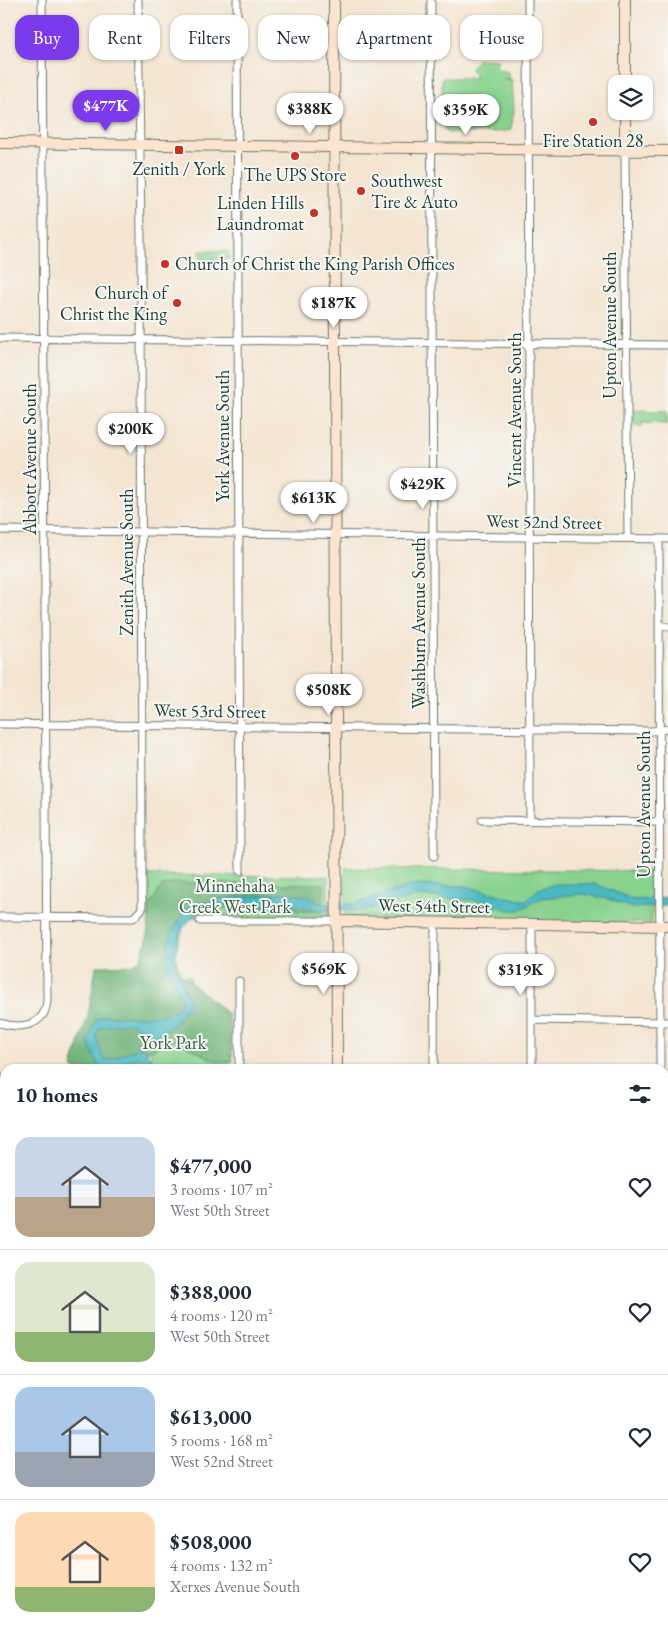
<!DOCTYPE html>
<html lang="en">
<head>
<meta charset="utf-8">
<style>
  body { margin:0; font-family:"EB Garamond",serif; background:#f6f6f7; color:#1f2937; height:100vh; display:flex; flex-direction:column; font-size:19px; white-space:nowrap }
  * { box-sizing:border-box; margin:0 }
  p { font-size:16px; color:#747a83 }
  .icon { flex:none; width:28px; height:28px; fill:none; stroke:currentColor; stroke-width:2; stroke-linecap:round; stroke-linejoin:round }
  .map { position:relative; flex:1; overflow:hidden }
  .drawer { position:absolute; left:0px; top:1064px; width:669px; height:571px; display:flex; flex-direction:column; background:#fff; border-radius:15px 15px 0 0; box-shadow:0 1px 4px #0004 }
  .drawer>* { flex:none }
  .hud { position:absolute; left:15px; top:15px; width:639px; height:45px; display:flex; gap:10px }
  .tools { position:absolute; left:608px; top:75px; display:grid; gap:10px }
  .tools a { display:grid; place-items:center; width:45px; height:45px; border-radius:10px; background:#fff; box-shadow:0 1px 4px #0004; font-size:25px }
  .price { position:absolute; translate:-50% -42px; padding:0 11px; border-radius:18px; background:#fff; color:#222; font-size:16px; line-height:32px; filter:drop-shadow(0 1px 2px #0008) }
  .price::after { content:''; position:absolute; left:50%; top:30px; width:15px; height:11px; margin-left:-8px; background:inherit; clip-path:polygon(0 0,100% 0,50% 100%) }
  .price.active { background:#7c3aed; color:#fff }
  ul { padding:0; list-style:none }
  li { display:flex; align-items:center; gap:15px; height:125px; padding:0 15px }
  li+li { border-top:1px solid #e0e1e3 }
  li span { display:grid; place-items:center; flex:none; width:140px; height:100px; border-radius:15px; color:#555 }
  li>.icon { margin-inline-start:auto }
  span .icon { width:60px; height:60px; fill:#fffc; stroke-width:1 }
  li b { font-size:21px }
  h2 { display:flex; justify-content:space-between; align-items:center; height:60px; padding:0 15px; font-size:21px }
  .chip { padding:0 18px; border-radius:15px; background:#fff; box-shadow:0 1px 4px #0004; font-size:18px; line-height:45px }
  .chip.active { background:#7c3aed; color:#fff }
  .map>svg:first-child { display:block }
</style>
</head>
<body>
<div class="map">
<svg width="668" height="1634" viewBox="0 0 668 1634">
  <rect width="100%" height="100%" fill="#f6f6f2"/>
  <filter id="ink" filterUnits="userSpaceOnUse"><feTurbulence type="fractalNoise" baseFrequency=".02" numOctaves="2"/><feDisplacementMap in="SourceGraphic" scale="10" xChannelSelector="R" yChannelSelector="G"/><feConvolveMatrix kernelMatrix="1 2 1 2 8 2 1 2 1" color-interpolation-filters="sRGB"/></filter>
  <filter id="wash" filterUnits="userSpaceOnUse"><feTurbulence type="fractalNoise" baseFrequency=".0096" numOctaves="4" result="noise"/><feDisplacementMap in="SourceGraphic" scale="20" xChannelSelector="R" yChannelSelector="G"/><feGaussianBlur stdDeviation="1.12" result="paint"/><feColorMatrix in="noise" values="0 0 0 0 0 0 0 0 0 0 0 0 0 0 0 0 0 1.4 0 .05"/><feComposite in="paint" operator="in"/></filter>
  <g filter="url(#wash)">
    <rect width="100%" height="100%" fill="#f4e5d2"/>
    <path fill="#88d28e" stroke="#548861" d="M478,59L498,60L496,65L498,70L508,72L510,79H503L512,80L514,110L511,129C505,134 459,132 447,133L442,123V78H476L471,68Z
      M200,251H229V259H212V262H200Z
      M634,410L667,411V424L642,423V426H634Z
      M345,868L654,871L652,923L345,918Z
      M147,875L328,876V918L142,917L147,908Z
      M150,976H190V999L229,1037V1069H151Z"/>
    <path fill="#6eb479" stroke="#467856" d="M175,883L324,884L323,913L245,907L187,909L169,939L181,974L228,1014L233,1061C211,1067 192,1043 170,1040L147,1052L146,1069H73L72,1066L88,1015L96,966L132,965L140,960L147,940L150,905L162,886Z
      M0,1075H5V1183H0Z"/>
    <path fill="#4ab8c3" stroke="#347a7c" d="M557,884H595L635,900L668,897V906L632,908L608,899L582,894L542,898L519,910H509L482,901L419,896L365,910H320L291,905H212L196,913L183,928L178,942L175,963L190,1004L171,1027L153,1036L130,1023L101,1027L96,1035L102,1057L107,1061L140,1047L145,1050L157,1069H147L143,1060L138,1056L119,1069H100L88,1042L95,1021L102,1016C118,1016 162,1019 175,1010C178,1008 180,1004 182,1000L167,965L169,939L186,909L197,903L218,899L284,893L307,896L322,904H354L411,885L465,886L520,900H527L538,889Z"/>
  </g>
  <g filter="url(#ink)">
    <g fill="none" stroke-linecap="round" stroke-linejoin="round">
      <defs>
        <path id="street" d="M237,0L240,871
          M431,0L434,856
          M528,0L530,821
          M625,151L628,538
          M0,338L668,345
          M0,530L668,539
          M659,539L660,1069
          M660,625L668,627
          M0,724L652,731L668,729
          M482,820L661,822
          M0,917L133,918L142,909L141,237L138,0
          M200,921H336
          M532,924V1069
          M239,981V1069
          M532,1020L668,1022
          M0,1023C20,1029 45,1027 47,1001L42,0
          M434,1069L435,922
          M664,1119H668
          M0,1231H5
          M0,1306H5
          M664,1314H668
          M0,1499H5
          M664,1507H668
          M41,1630L42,1634
          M139,1630V1634
          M235,1630L236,1634
          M434,1634V1630
          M531,1634V1630
          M627,1634V1630"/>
        <path id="secondary" d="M334,0L337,1069
          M625,84V0
          M0,143L668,151
          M625,151V111
          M336,921L668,926
          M337,1634V1630"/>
      </defs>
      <use href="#street" stroke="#6a786b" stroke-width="9"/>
      <use href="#secondary" stroke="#6a786b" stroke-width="12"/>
      <use href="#street" stroke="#fff" stroke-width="7"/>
      <use href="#secondary" stroke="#fde4d0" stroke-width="10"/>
    </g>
  </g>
  <g fill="#c8321e" stroke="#f6f6f2" stroke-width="2">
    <circle cx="593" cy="122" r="5"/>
    <rect x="174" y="145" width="10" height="10" rx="2.5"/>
    <circle cx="295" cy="156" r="5"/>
    <circle cx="361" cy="191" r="5"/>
    <circle cx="314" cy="213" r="5"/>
    <circle cx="165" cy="264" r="5"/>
    <circle cx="177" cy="303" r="5"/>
  </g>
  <g text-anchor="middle" stroke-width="4" stroke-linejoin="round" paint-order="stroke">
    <g font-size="18" fill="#1f3d34" stroke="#f6f6f2">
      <text x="593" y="147">Fire Station 28</text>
      <text x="179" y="175">Zenith / York</text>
      <text x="295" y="181">The UPS Store</text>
      <text x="371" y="187" text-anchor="start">Southwest<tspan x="371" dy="21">Tire &amp; Auto</tspan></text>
      <text x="304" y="209" text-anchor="end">Linden Hills<tspan x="304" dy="21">Laundromat</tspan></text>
      <text x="175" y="270" text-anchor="start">Church of Christ the King Parish Offices</text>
      <text x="167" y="299" text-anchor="end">Church of<tspan x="167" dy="21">Christ the King</tspan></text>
    </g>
    <g font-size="18" fill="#1f3d34" stroke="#f6f6f2">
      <text transform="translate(610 325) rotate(-90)" y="6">Upton Avenue South</text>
      <text transform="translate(515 410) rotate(-90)" y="6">Vincent Avenue South</text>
      <text transform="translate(223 436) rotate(-90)" y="6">York Avenue South</text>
      <text transform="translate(30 459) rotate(-90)" y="6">Abbott Avenue South</text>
      <text transform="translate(544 522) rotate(1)" y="6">West 52nd Street</text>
      <text transform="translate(127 562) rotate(-90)" y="6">Zenith Avenue South</text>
      <text transform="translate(419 623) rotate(-90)" y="6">Washburn Avenue South</text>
      <text transform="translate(210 711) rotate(1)" y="6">West 53rd Street</text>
      <text transform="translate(644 804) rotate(-90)" y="6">Upton Avenue South</text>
      <text transform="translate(434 906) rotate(1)" y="6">West 54th Street</text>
    </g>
    <g font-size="18" fill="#345b46" stroke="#f6f6f2">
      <text x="235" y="892">Minnehaha<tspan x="235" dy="21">Creek West Park</tspan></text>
      <text x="173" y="1049">York Park</text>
    </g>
  </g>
</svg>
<div class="tools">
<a><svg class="icon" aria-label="layers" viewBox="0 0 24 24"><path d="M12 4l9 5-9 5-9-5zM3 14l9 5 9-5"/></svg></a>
</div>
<b class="price active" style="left:106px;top:132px">$477K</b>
<b class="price" style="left:310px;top:135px">$388K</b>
<b class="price" style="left:466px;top:136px">$359K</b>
<b class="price" style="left:334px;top:329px">$187K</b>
<b class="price" style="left:131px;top:455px">$200K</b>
<b class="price" style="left:423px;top:510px">$429K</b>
<b class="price" style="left:314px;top:524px">$613K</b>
<b class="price" style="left:329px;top:716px">$508K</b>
<b class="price" style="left:324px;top:995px">$569K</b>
<b class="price" style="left:521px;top:996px">$319K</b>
<div class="hud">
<a class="chip active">Buy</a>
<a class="chip">Rent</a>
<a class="chip">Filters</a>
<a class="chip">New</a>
<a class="chip">Apartment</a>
<a class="chip">House</a>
</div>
<section class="drawer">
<h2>10 homes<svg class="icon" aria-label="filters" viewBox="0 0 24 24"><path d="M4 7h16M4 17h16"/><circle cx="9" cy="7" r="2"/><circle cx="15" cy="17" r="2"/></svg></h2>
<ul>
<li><span style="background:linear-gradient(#c9d6e8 60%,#b9a48a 0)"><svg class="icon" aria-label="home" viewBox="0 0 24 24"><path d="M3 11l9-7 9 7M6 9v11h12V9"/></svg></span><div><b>$477,000</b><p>3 rooms · 107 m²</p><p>West 50th Street</p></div><svg class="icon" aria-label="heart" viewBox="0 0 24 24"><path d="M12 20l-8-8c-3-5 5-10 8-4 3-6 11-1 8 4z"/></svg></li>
<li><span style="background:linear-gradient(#dfe7d0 70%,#8fb573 0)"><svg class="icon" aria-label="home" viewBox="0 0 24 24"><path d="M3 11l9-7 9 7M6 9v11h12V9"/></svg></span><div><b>$388,000</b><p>4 rooms · 120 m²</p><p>West 50th Street</p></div><svg class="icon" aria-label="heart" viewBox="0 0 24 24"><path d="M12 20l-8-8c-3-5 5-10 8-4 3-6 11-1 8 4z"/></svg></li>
<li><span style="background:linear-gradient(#a9c7e8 65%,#9aa5b1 0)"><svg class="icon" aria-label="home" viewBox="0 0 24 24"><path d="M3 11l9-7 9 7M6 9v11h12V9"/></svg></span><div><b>$613,000</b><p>5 rooms · 168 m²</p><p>West 52nd Street</p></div><svg class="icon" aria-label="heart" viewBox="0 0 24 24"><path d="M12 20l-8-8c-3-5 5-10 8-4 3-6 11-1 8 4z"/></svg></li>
<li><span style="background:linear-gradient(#ffd9b3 75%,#8fb573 0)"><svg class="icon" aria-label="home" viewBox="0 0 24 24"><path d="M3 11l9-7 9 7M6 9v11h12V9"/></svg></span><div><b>$508,000</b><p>4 rooms · 132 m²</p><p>Xerxes Avenue South</p></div><svg class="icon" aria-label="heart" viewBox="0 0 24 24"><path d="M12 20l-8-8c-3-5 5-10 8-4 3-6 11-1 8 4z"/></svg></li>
</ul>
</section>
</div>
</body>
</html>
